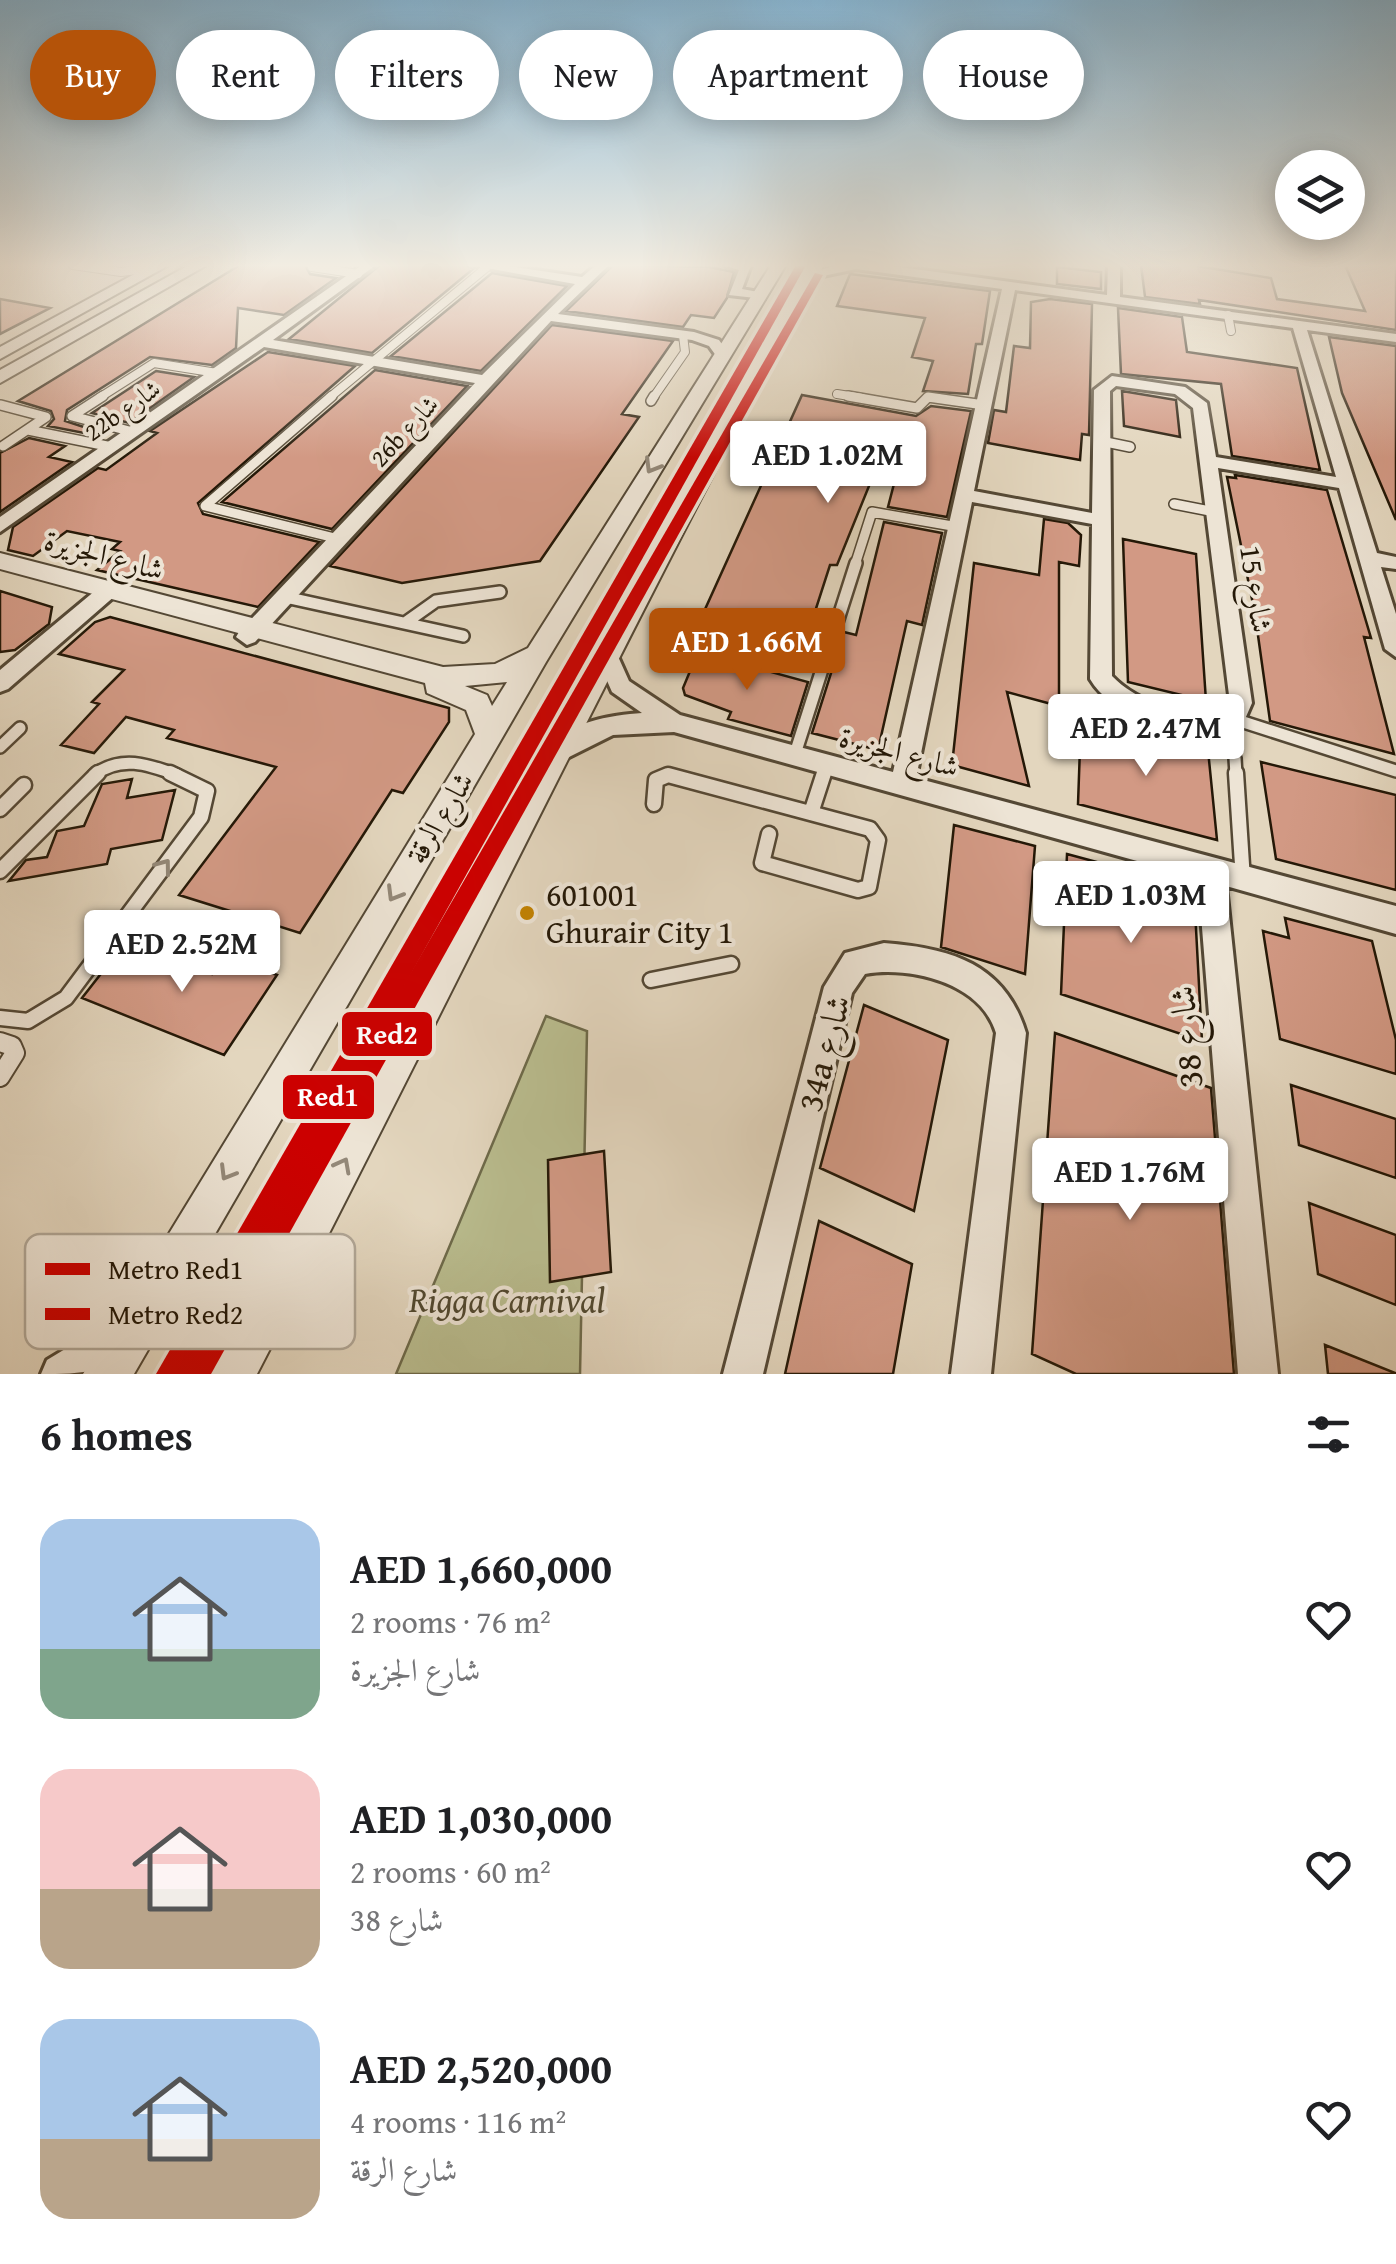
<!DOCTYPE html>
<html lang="en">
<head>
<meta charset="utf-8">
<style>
  body { margin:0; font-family:"Gentium Book Plus",Amiri,serif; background:#f2f2f2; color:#202124; height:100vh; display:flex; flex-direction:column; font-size:38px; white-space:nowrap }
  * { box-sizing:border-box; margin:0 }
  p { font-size:32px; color:#757577 }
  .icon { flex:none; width:55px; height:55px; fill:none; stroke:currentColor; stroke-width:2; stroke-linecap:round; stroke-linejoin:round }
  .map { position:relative; height:1374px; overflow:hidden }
  .panel { display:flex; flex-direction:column; background:#fff; flex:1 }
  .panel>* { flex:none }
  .banner { position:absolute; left:30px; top:30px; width:1338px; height:90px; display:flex; gap:20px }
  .controls { position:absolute; left:1275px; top:150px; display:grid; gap:20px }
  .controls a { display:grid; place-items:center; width:90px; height:90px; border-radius:50%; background:#fff; box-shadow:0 5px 25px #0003; font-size:50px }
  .price { position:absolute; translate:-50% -85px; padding:0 22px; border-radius:10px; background:#fff; color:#222; font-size:32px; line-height:65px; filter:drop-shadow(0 2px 5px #0008) }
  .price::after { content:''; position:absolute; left:50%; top:60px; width:30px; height:22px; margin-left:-15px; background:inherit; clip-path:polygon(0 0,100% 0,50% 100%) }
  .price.active { background:#b45309; color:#fff }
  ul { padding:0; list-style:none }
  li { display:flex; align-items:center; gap:30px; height:250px; padding:0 40px }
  li span { display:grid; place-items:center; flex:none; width:280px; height:200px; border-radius:30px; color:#555 }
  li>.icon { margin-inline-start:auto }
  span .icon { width:120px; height:120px; fill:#fffc; stroke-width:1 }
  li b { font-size:42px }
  h2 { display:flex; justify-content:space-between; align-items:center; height:120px; padding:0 40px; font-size:42px }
  .pill { padding:0 35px; border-radius:45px; background:#fff; box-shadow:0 5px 25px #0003; font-size:35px; line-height:90px }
  .pill.active { background:#b45309; color:#fff }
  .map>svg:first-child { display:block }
</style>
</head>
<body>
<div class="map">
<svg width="1396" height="1374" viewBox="0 0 1396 1374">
  <rect width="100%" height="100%" fill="#e3d6be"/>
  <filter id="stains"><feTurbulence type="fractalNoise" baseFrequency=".002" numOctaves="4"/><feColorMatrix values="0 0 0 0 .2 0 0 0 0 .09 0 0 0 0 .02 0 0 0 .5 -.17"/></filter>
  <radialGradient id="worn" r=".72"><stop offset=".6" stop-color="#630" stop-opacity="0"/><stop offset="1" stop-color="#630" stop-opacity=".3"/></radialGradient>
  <path fill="#b9bc8e" stroke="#6e6a4a" stroke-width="2.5" d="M546,1016L587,1031L580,1374H396Z"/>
  <path fill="#d29984" stroke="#241807" stroke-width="2.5" d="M240,265H305L310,274L336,278L284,315L238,308L236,348L212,365L150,357L67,410L65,421L90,429L84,433L48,426L54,419L51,411L18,401Z
    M380,265H466L473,269L372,353L289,339Z
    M613,265L709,267L734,272L727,298L714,318L691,315L683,327L566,311Z
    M1141,265H1191L1271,278L1277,299L1365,311L1345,265H1396V330L1199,300L1200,304L1145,297Z
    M1057,267L1101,272V289L1057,284Z
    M492,273L567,286L481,371L391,356Z
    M850,274L990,291L982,344H976L968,394L923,391L933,361L912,357L925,318L837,306Z
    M0,299L50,308L0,334Z
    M1050,299L1092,304L1089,435L1082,434L1080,460L988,443L994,410L1006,412L1014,346L1030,348L1031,302Z
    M1118,308L1182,317L1187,352L1297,368L1320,470L1232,456L1221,384L1121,374Z
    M552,325L673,341L622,414L639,417L540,561L402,583L330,566Z
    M1329,337L1396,346V520L1342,393Z
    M268,352L355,366L198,503L203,514L319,542L258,607L97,570L120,551L112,549L120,542L67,531L33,556L8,550L13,527L98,468L106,470L157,433L150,431Z
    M375,370L467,386L332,529L222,502Z
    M156,371L194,377L129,423L92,413Z
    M1122,391L1176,400L1180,437L1124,426Z
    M802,395L916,416L931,406L971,411L947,517L888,507L903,449L886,444L837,565H830L811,624L825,628L820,644L702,616Z
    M29,438L65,446L49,457L72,462L0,512V453Z
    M1235,475L1327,490L1371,638L1364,637L1394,754L1270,721L1255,614L1227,477L1236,478Z
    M1044,519L1068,523L1081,535L1079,566L1059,562V706L1007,692L1029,786L952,765L974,563L1039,575Z
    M884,522L942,533L922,625L907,621L878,750L812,733L844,632L856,635Z
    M1123,539L1196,554L1206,701L1128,682Z
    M0,591L52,607L49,624L15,650L0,652Z
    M110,617L449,708V722L403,793L392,790L300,933L179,895L276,767L167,738L174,730L126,717L94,753L61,745L99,704L92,702L124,670L59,654L95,622Z
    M698,652L808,682L791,736L728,719L731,712L685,695L683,688Z
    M1081,719L1208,750L1217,840L1078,804Z
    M1261,762L1396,795V890L1276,859Z
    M132,779L127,798L175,790L162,840L111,849L107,864L9,881L26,860L47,857L57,831L84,826L102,784Z
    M954,825L1035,846L1025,974L941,947Z
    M1067,854L1171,882L1185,896L1195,910L1202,1041L1061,994Z
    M1285,918L1372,941L1396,1040V1074L1280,1039L1263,931L1289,938Z
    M125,943L212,974L225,956L277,975L224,1055L82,998Z
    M864,1005L948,1040L914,1211L820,1168Z
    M1055,1033L1211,1088L1234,1374H1076L1032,1354Z
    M1291,1085L1396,1119V1178L1299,1145Z
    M604,1151L611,1272L550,1282L548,1160Z
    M1309,1203L1396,1235V1305L1318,1274Z
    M819,1221L912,1264L893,1374H785Z
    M1325,1345L1395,1373V1374H1328Z"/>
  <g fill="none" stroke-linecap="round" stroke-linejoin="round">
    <defs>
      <path id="service-far4" d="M73,265L121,272L153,268
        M312,267L358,274
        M1228,315L1231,331
        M837,394L862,398
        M99,398L154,363L217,373
        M329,398L487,267
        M653,398L685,352L683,335
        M927,398H938"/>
      <path id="service-far3" d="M103,396L72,416L133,432
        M332,396L205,506L339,539
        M848,396L917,408L928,397L984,405
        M651,401L654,396
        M1,405L46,417L3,446
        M28,430L112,447
        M1101,441L1130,447
        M1174,504L1215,512
        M855,565L872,512L958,527"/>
      <path id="service-far2" d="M285,597L463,636
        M405,623L436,601L500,592
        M1234,719L1396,771
        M0,747L20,728
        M794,757L856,563
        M1235,758L1236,775
        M94,775C121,755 147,764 177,775
        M823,775L826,766"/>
      <path id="service-far1" d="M1236,773L1243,880
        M654,804L656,780L668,775L870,829L878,840L869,887L858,890L762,863L769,834
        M0,809L24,785
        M811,813L824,773
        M0,871L98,773
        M651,980L731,964
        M0,1018L28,1021L66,998L201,817L207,791L170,773"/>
      <path id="service" d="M0,1042L12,1046L15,1053L0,1077"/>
      <path id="minor" d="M362,265H376L273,340L482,375L575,284L470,265H502L582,277L596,265H609L558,314L694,332L719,340L729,354L717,357L709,346L692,340L551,321L255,642L247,645L236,637L239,632L475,383L264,347L0,532V517Z
        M723,265H751L742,289L764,293V299L729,295L739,270Z
        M837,265H885L1107,295L1108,265H1120V297L1396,334V342L1307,330L1377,553L1396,557V569L1381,567L1396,614V657L1385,649L1339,488L1218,468L1252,703L1242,726C1196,741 1116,723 1090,679L1092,524L972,502L916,778L1396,906V934L1226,886L1278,1374H1238L1198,878L674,732L613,735L559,762L550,759L547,752C563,722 612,715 642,713L612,692L597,658L608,650L616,652L629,681L680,715L893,772L1002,289L856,269L813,278L807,274ZM1015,290L1293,328L1336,477L1216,457L1207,403L1185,387L1112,376L1094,390L1092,513L974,491ZM1116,386L1175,394L1193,408L1230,703L1226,712C1188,718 1139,704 1112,676L1110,391Z
        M109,583L119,590L116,595L8,689L0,692V670L102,585Z
        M884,943C951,948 1005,964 1026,1033L991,1374H951L996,1033C981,983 911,966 865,974L852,993L763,1374H723L824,987L845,953Z
        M118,1317L132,1322L137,1336C120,1374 79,1374 41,1374L47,1360Z"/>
      <path id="tertiary" d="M151,265H169L0,359V347Z
        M189,265H207L0,383V370Z
        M771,265H786L546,662L134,1374H83L475,734L466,710L427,693L425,683L0,569V553L443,667L495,664L528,648ZM507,682L492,706L487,695L465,686Z
        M809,265H824C627,631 448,1005 257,1374H207L675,501Z"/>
    </defs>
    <use href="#service-far4" stroke="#544835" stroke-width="10"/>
    <use href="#service-far3" stroke="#544835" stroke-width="12"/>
    <use href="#service-far2" stroke="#544835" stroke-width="16"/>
    <use href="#service-far1" stroke="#544835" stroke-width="19"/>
    <use href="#service" stroke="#544835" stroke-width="22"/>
    <use href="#minor" stroke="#544835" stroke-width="6"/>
    <use href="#tertiary" stroke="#544835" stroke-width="4"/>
    <use href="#service-far4" stroke="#ede4d5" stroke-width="8"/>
    <use href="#service-far3" stroke="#ede4d5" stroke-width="9"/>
    <use href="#service-far2" stroke="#ede4d5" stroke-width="11"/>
    <use href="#service-far1" stroke="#ede4d5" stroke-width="14"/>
    <use href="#service" stroke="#ede4d5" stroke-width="18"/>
    <use href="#minor" fill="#ede4d5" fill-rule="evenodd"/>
    <use href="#tertiary" fill="#ede4d5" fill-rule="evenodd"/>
    <defs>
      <path id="metro-1" d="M796,265H806L188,1374H156Z"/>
      <path id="metro-2" d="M815,273L823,275L211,1374H179Z"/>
    </defs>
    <use href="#metro-1" stroke="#ede4d5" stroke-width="7"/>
    <use href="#metro-2" stroke="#ede4d5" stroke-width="7"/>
    <use href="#metro-1" fill="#c00" fill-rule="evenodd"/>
    <use href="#metro-2" fill="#c00" fill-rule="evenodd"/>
  </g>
  <defs><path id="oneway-chevron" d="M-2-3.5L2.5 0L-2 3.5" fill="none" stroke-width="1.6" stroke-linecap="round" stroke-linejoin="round" transform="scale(2.5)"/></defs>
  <g stroke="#938878">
    <use href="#oneway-chevron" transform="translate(652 466) rotate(121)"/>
    <use href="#oneway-chevron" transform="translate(164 866) rotate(-53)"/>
    <use href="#oneway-chevron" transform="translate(394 894) rotate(121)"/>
    <use href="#oneway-chevron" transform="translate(343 1165) rotate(-62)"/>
    <use href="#oneway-chevron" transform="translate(227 1173) rotate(121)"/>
  </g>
  <linearGradient id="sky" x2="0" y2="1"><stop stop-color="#87b6d4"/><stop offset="0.58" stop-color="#f2ede2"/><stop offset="1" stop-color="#f2ede2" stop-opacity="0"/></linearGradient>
  <rect width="1396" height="458" fill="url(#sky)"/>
  <circle fill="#c28202" stroke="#ede4d5" stroke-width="4" cx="527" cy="913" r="9"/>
  <g text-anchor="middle" stroke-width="8" stroke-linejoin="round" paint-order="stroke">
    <g font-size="25" fill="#241807" stroke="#ede4d5">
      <text transform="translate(122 410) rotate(-35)" y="9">22b شارع</text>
      <text transform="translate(404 431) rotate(-47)" y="9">26b شارع</text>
    </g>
    <g font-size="30" fill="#241807" stroke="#ede4d5">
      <text transform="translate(104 555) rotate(15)" y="10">شارع الجزيرة</text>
      <text transform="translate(1256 589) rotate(82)" y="10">شارع 15</text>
      <text transform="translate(899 752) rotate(15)" y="10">شارع الجزيرة</text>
      <text transform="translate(440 818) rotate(-59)" y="10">شارع الرقة</text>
    </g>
    <g font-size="32" fill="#241807" stroke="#ede4d5" text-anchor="start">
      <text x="546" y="906">601001<tspan x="546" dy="37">Ghurair City 1</tspan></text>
    </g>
    <g font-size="35" fill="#241807" stroke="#ede4d5">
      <text transform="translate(1186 1037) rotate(-95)" y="12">شارع 38</text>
      <text transform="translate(824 1053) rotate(-75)" y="12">34a شارع</text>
    </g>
    <g font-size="35" font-style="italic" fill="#514930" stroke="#ede4d5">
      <text x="507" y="1312">Rigga Carnival</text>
    </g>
  </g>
  <rect x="25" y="1234" width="330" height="115" rx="15" fill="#ede4d5" stroke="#b1a797" stroke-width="2.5"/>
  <rect x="45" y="1263" width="45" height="12" fill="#c00"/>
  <rect x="45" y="1308" width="45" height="12" fill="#c00"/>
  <g font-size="28" fill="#241807">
    <text x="108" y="1279">Metro Red1</text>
    <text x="108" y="1324">Metro Red2</text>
  </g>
  <g stroke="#ede4d5" stroke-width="4">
    <rect x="340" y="1010" width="94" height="48" rx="10" fill="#c00"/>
    <rect x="281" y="1073" width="95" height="48" rx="10" fill="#c00"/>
  </g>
  <g font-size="28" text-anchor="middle" font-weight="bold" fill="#fff">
    <text x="387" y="1044">Red2</text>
    <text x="328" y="1106">Red1</text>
  </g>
  <rect width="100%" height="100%" filter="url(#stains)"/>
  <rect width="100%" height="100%" fill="url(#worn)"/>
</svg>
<div class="controls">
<a><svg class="icon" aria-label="layers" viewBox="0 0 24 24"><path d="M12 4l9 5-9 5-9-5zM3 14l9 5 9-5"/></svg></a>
</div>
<b class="price" style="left:828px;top:506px">AED 1.02M</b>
<b class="price active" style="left:747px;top:693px">AED 1.66M</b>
<b class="price" style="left:1146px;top:779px">AED 2.47M</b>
<b class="price" style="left:1131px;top:946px">AED 1.03M</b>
<b class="price" style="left:182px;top:995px">AED 2.52M</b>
<b class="price" style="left:1130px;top:1223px">AED 1.76M</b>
<div class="banner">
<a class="pill active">Buy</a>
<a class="pill">Rent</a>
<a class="pill">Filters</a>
<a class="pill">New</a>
<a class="pill">Apartment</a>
<a class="pill">House</a>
</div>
</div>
<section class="panel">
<h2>6 homes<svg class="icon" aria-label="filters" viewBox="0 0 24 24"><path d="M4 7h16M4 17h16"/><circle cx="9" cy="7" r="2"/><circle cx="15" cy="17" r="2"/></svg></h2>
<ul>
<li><span style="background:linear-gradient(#a9c7e8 65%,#7fa58c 0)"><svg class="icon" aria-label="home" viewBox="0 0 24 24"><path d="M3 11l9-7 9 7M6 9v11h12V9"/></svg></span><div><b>AED 1,660,000</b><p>2 rooms · 76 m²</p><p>شارع الجزيرة</p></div><svg class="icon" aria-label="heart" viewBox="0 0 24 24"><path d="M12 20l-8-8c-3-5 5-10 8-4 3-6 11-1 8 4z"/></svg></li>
<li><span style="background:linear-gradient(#f6c9c9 60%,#b9a48a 0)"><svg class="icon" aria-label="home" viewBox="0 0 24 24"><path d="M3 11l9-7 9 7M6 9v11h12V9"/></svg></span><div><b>AED 1,030,000</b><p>2 rooms · 60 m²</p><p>شارع 38</p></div><svg class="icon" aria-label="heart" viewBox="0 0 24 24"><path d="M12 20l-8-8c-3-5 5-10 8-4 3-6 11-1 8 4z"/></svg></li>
<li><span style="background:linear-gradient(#a9c7e8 60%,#b9a48a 0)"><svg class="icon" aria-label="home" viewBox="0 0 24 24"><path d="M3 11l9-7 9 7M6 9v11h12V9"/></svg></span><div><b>AED 2,520,000</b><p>4 rooms · 116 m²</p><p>شارع الرقة</p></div><svg class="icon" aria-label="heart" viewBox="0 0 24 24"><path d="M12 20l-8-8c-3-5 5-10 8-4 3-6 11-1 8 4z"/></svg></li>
</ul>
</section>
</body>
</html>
